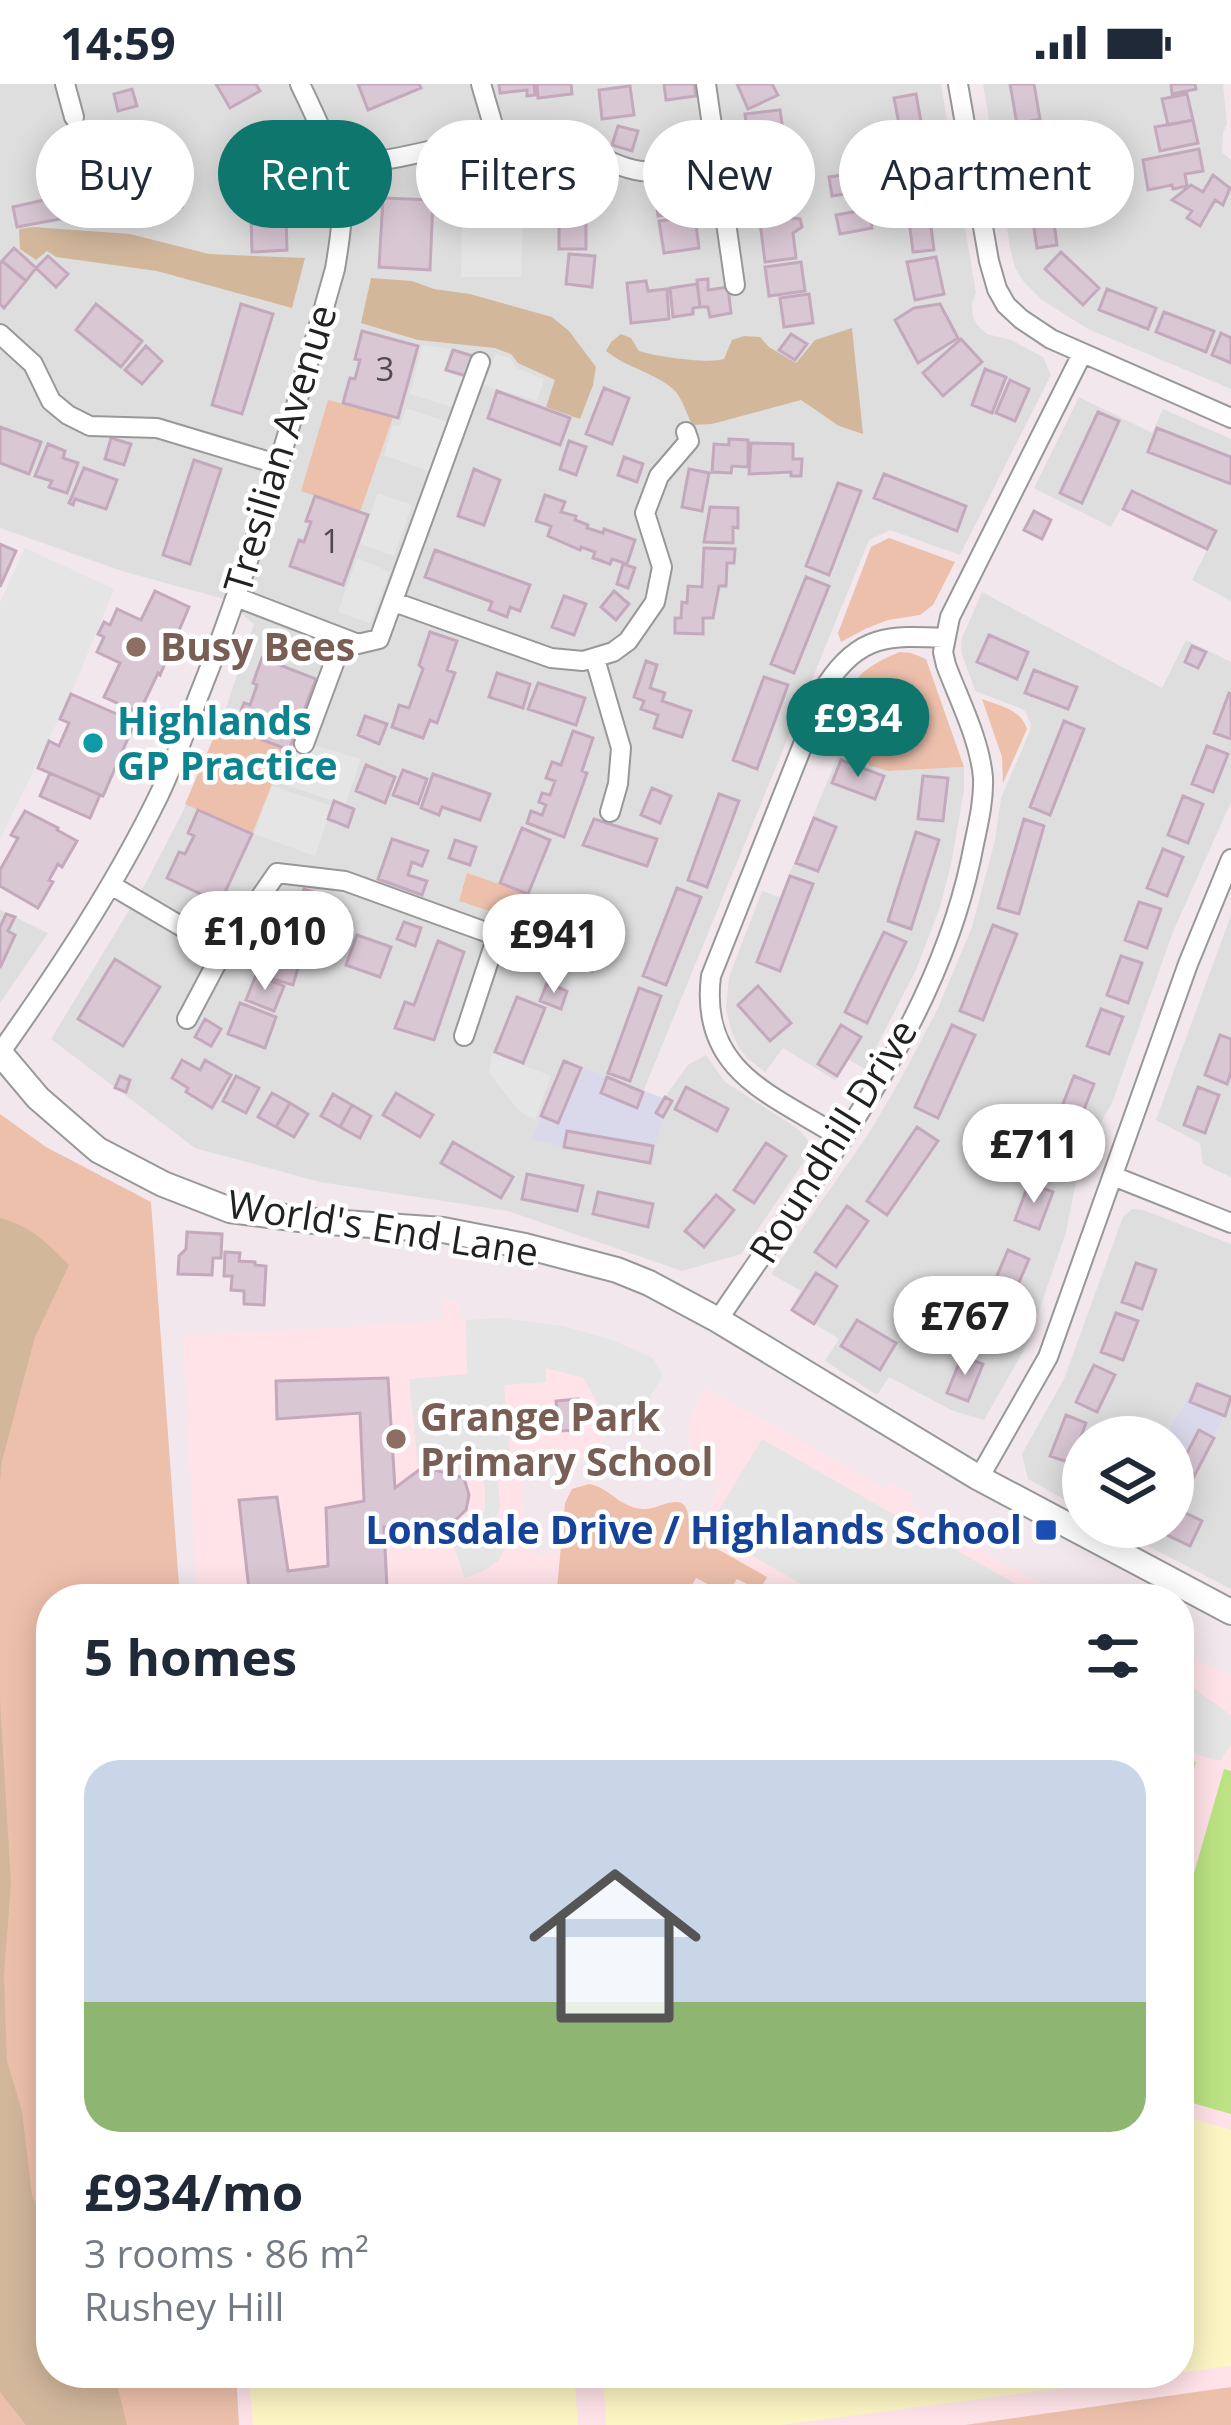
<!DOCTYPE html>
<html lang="en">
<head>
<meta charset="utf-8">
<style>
  body { margin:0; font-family:"Open Sans",sans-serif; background:#f2f2f3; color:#1f2937; height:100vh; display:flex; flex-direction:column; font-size:45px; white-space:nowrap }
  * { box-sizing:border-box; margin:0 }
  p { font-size:39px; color:#747a83 }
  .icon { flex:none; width:66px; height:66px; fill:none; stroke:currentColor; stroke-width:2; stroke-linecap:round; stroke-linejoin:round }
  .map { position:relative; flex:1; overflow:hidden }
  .side { position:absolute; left:36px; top:1500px; width:1158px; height:804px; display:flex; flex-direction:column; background:#fff; border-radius:48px; box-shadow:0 6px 30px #0003 }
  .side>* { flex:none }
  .top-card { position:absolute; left:36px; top:36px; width:1161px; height:108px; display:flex; gap:24px }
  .tools { position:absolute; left:1062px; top:1332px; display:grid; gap:24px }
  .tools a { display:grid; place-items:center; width:132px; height:132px; border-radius:50%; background:#fff; box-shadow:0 6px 30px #0003; font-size:60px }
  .price { position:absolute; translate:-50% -102px; padding:0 27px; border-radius:42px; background:#fff; color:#222; font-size:39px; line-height:78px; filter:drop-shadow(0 3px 6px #0008) }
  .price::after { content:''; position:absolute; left:50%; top:72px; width:36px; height:27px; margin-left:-18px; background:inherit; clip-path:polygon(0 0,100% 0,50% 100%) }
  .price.current { background:#0f766e; color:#fff }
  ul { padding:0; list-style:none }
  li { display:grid; align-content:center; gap:24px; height:636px; padding:0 48px }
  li+li { border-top:3px solid #e0e1e3 }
  li span { display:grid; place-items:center; height:372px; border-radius:36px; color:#555 }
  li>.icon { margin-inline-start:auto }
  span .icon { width:216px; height:216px; fill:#fffc; stroke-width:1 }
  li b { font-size:51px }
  h2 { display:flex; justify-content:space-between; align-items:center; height:144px; padding:0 48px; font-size:51px }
  .tag { padding:0 42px; border-radius:54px; background:#fff; box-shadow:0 6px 30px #0003; font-size:42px; line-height:108px }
  .tag.current { background:#0f766e; color:#fff }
  .status { display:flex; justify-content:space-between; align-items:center; height:84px; padding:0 60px; background:#fff; direction:ltr }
  .status svg { height:33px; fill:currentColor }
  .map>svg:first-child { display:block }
</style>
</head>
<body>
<div class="status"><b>14:59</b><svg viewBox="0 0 49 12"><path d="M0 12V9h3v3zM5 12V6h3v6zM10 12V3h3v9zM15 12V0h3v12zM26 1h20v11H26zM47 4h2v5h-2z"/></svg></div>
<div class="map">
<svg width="1231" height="2341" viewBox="0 0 1231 2341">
  <rect width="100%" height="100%" fill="#f1e7ed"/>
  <path fill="#dfdedf" d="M0,0H941L976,209L972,220L973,232L977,241L987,250L1011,256L1043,273L1051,291L960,471L890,446L869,456L643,1008L565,978L533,1054L564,1063L649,1079L662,1038L674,1018L665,1013L688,981L706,971L725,998L798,1045L807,1055L809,1062L807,1073L741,1170L682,1187L508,1127L320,1098L195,1064L51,955L148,795L184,725L224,630L254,540L224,515L122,487L0,444Z
    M983,0H1223L1227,40L1223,49L1222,68L1231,76V305L1088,245L1042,216L1024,198L1015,184L1010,163Z
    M1079,313L1152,349L1163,325L1231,355V517L1192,496L1217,446L1131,406L1111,443L1034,404Z
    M982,508L1162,604L1186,556L1231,578V718L1173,848L1112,1019L1093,1053L1078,1088L1066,1148L1028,1259L984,1336L951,1326L889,1293L877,1311L825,1277L839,1255L791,1225L801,1207L771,1190L869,1049L903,991L938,924L972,843L995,756L1001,714L1030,647L1031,640L1025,627L1020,624L975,607L962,570L961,556Z
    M839,669L888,687L964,683V706L951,780L940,823L916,886L865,985L848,975L835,996L783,964L765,988L748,975L739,964L731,946L726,925L729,893L762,807L780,813Z
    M0,826L48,849L0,919Z
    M1231,831V1093L1203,1080L1200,1059L1156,1036Z
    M1132,1125L1143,1126L1231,1160V1314L1198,1298L1164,1353H1083V1426L1028,1395L1022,1370L1064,1295L1123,1133Z
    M1231,1319V1505L1119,1447L1121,1443H1173V1394L1190,1399Z"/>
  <path fill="#d9d9eb" d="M564,977L674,1018L662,1038L650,1079L564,1063L532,1055Z
    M1198,1297L1231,1314V1319L1190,1399L1173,1394V1353H1164Z"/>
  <path fill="#ffe3e8" d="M443,1216L458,1217L460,1236L502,1234L563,1242L613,1256L653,1274L663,1292L647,1317L627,1327L610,1341L597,1369L543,1383L521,1386V1414L533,1471L557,1470L566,1411L571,1403L596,1398L624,1419L646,1423L679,1417L686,1420L689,1448L697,1452L721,1400L697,1385L688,1353L691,1332L706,1304L886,1405L892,1399L913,1411L909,1420L993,1474L1072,1515H197L183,1252L443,1237Z
    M1179,1569L1231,1591V2303L965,2341H241L239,2289H1179Z"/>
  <path fill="#edc0ac" d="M328,316L393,333L360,428L301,407Z
    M889,454L955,478L933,521L920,531L888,536L865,545L841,558L838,549L871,463Z
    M900,568L911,569L926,575L964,683L888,687L869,681L837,632C852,595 862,583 900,568Z
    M982,615C1000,622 1021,625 1027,645L1003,699L1002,673Z
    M220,639L286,665L252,750L185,720Z
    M467,789L528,810L520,837L459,817Z
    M0,1030L46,1063L151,1118L180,1515H51V2289H236L239,2341H0Z
    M589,1400C609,1403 620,1424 643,1425C655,1426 673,1413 683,1420C690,1425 688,1440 689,1449L767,1493L755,1515L745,1510L749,1501L737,1495L727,1510L696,1494L684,1515H556L565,1419L572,1405Z
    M1231,2303V2341H965Z"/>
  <path fill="#d2b79b" d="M33,143L130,150L209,170L305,174L292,224L157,187L56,173L47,167L36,176L20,165L19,145Z
    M371,194L412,197L434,205L470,210L552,233L569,247L596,283L593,301L580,335L546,323L555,296L518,279L511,270L495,264L418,256L361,239Z
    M852,244L863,350L839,342L801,316L712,340L692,341C687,330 682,314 674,306C655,288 626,284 606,267L611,258L621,250L631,254L639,267C657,273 709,280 724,275L732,256L744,252L760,253L769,263L796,279L815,256Z
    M0,1134C31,1142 47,1159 69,1181L35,1253L2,1377L0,1398Z
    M0,1616L11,1799L4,1891L7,1977L22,2027L32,2111L51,2154V2289H114L127,2341H26L0,2308Z"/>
  <path fill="#fcf5c4" d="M1179,2015L1183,2016L1180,2031L1231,2046V2282L781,2341H606L603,2289H1179Z
    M249,2289H574L578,2341H253Z"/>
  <path fill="#bbe383" d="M1179,1673L1196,1678L1179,1736Z
    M1224,1685L1231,1687V2030L1179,2015V1841Z"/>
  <path fill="#e5e5e5" d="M517,72L523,130L521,193H461L462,128L453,78Z
    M422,261L450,265L444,287L468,296L458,325L410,310Z
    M496,270L510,274L516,284L544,295L537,317L483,301Z
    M406,324L448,338L431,388L384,371L393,341L400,342Z
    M378,409L412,421L394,472L360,460Z
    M25,464L114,505L71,610L0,755V518Z
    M357,474L390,488L370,539L338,528Z
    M293,655L361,675L345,721L277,698Z
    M272,702L332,722L315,772L254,750Z
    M492,969L551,992L535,1036L519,1027L489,989Z
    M502,1234L563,1242L613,1256L653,1274L663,1292L647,1317L627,1327L610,1341L583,1294L546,1284V1298L504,1301L510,1368L496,1369L500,1424L493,1441L512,1447L499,1476L485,1486L465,1494L452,1458L470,1451L478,1440L485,1424V1403L476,1380L418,1382L409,1295L467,1290L466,1236Z
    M762,1355L1042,1515H828L731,1460L715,1432Z
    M1179,1594L1231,1631V1661L1220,1677L1179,1666Z"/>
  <path fill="#d9c7d4" stroke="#c4a9bd" stroke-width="3" d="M216,0H256L260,7L230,24Z
    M358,0H419L421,4L368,26Z
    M499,0H534L535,11L527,12V6L500,9Z
    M537,0H571L572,10L538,14Z
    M664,0H694L696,12L666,16Z
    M737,0H772L778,11L748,25Z
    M1010,0H1034L1040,35L1017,40Z
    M1171,0H1195L1196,5L1172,10Z
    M630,2L634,31L602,35L599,6Z
    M132,5L137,22L118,27L114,10Z
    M916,10L931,93L910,97L894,14Z
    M1187,10L1193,36L1168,41L1162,15Z
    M780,26L784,53L748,59L745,30Z
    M1193,36L1198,59L1160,67L1155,43Z
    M141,41L146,59L129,63L124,46Z
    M618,42L638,47L632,67L612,61Z
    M1040,46L1048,97L1028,100L1019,49Z
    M779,58L784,98L755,102L750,62Z
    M1199,65L1203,87L1185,90L1187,102L1173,105L1172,101L1148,106L1143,76Z
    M284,68L287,166L252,168L249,70Z
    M547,69L569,74L568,83L583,86L577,123L550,118L556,86L544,83Z
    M873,86L877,105L832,112L829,93Z
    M117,87L120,101L175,89L182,123L127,134L125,123L17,143L13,123L57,113L54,100Z
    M1213,91L1230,104L1223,121L1215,116L1200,142L1187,134L1192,127L1172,116L1191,101L1203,108Z
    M691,100L695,127L658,132L655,104Z
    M790,102L794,129L759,134L755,108Z
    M1050,108L1057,161L1037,164L1029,111Z
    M383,114L433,116L430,186L379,183Z
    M928,118L934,166L913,168L907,121Z
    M869,125L872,144L840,150L836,131Z
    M559,130H586V165H559Z
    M695,132L699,164L664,169L659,137Z
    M790,134L800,135L802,143L793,149L796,174L765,178L760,138Z
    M14,164L36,184L26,197L2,177Z
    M1061,168L1099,204L1083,221L1045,185Z
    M569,170L595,172L592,203L566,200Z
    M48,172L68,190L56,203L36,184Z
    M936,173L944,210L915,216L907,178Z
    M2,177L26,197L4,224L0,220V180Z
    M801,178L805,207L769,212L765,183Z
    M708,195V206L728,203L731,229L710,233L708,223H700L697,196Z
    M646,197L648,207L667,205L669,235L631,239L627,199Z
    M697,200L700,223L693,224V230L673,233L670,204Z
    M1107,205L1156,224L1148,245L1099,226Z
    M809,210L813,239L784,243L780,214Z
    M96,220L142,257L121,283L76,246Z
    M241,220L273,230L242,330L212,321Z
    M940,220L958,254L918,279L895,236L914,224Z
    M1164,228L1214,247L1206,268L1156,248Z
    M362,247L418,262L398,334L343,319L350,294L355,295L360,276L355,275Z
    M1221,249L1231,254V279L1212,271Z
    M791,250L807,260L795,276L779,266Z
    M961,255L982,278L943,312L923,289Z
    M146,262L162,277L142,300L125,286Z
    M453,266L473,272L466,292L446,286Z
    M985,285L1006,293L992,329L972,321Z
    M1010,296L1029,305L1015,337L996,329Z
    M604,304L629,314L612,360L586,350Z
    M497,307L570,334L560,361L488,334Z
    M1098,328L1119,337L1082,419L1060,409Z
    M0,343L41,358L29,390L0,379Z
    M1157,344L1231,373V400L1148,368Z
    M111,354L131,360L124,381L105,375Z
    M729,355L748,356V383L732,382L731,389L712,388L714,360L729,361Z
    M569,357L586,363L576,391L560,385Z
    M751,359L793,360V375H802L801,392H791V388L749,390Z
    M48,360L65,367L63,374L78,379L67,409L49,403L52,397L35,392Z
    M624,373L643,380L637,398L618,391Z
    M194,376L221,385L190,480L163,471Z
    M84,384L117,396L106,425L75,415L73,421L69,419Z
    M474,385L500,396L484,441L458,432Z
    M689,385L709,389L702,427L682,423Z
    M884,390L966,422L957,447L874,414Z
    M838,399L861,407L829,491L806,482Z
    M1132,407L1216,447L1207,465L1123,425Z
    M545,411L565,418L561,428L576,432L575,436L588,441L587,444L603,449L604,445L635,456L627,480L612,475L610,480L593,474L595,468L581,463L580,466L548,452L551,442L536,437Z
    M315,412L368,431L343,501L290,482L299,456L304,458L311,438L306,437Z
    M710,423L738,424V444L733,443V459L704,458Z
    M1034,427L1051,436L1042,455L1024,446Z
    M0,460L16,467L0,503Z
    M704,464L735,465L734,479H727L726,502H719L713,534H703V550L675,549V534H681L682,518L687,519L688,502L702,503Z
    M435,466L530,501L520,527L510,523L507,533L489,526L492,518L425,493Z
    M623,480L635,484L628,504L617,500Z
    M806,493L829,502L794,589L771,580Z
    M155,507L189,523L160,591L158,589L139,629L104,613L120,579L97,568L104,553L98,550L104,538L110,541L117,525L141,536Z
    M614,507L629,520L616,536L601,523Z
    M564,512L586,520L574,551L552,543Z
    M430,548L457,557L447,586L455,589L437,639L430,636L423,654L392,643L399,621L409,624L423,585L419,581Z
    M989,551L1028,568L1017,595L977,578Z
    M1192,562L1206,568L1198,584L1185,578Z
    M262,574L316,595L289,666L234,645L244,619L250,621L257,601L253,599Z
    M646,577L657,581L650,604L665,609L662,617L691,627L682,653L654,644L658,631L641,625L644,617L634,613Z
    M1034,586L1077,603L1068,625L1025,609Z
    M497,589L530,600L523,624L489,613Z
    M764,593L788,601L757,685L733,676Z
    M538,599L585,614L576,641L528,625Z
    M1229,609L1231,610V655L1214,649Z
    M71,610L135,638L103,712L38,684L49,657L59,662L69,639L60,635Z
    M365,632L387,640L379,660L358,651Z
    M1064,637L1084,645L1050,731L1030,723Z
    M573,647L593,654L582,687L587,689L564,753L527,739L531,727L542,731L546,721L539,718L542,709L550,711L555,697L546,694L552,678L561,681Z
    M1207,662L1228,670L1213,708L1192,700Z
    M841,676L884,692L875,715L832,699Z
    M366,681L395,693L385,719L356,707Z
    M403,686L427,695L418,720L393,711Z
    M50,689L100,711L90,734L40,712Z
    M433,690L490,710L480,736L442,723L439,731L421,724Z
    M923,692L948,694L943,737L918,735Z
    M652,704L671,712L660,739L641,731Z
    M719,710L739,717L707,803L688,796Z
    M1183,712L1203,720L1188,759L1168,751Z
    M334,717L354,725L348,743L328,735Z
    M198,726L252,750L220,819L167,794L179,768L185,770L194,752L188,749Z
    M25,727L58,744L57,746L77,757L62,783L58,780L49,796L53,798L38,824L0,802V786L18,754L11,751Z
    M814,734L836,743L818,787L796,779Z
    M594,735L657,755L647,782L583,761Z
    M1024,735L1044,742L1019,830L998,824Z
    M522,744L550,756L528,810L500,799Z
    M916,748L939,756L911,845L888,837Z
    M392,755L428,767L422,782L412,778L408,791L427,797L422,811L378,795Z
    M455,756L476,763L470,781L449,774Z
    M1163,765L1183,773L1167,812L1147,804Z
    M790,792L813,800L780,887L757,878Z
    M677,804L701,813L666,901L643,892Z
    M304,805L331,814L325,832L312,828L309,838L292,831Z
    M1139,818L1161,825L1147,864L1125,856Z
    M6,830L15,833L8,847L15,851L0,884V843Z
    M289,834L313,842L303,868L280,860Z
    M404,838L421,844L415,862L397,855Z
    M993,841L1017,850L983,936L960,927Z
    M559,843L603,860L592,887L548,872Z
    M884,848L906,858L867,939L845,928Z
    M357,851L391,863L380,893L346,881Z
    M438,857L464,868L434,956L395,944L405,918L414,921Z
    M272,864L301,873L293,901L266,893L270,882L266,880Z
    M1121,872L1142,879L1128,919L1107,911Z
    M115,875L160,903L123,962L78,935Z
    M256,891L284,902L274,927L246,916Z
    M547,899L567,907L561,925L540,917Z
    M758,902L791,939L770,957L738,921Z
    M639,904L661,912L630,997L608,989Z
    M517,913L545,924L523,979L495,968Z
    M240,919L276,933L265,964L228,950Z
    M1101,925L1123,933L1109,970L1087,962Z
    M205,935L221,945L211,962L195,953Z
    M841,941L861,953L837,992L818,980Z
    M952,941L975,951L938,1034L915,1023Z
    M1220,951L1231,955V988L1227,1000L1205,991Z
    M182,976L200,986L205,976L231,991L212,1024L186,1008L188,1004L172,994Z
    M564,977L581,984L558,1039L541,1032Z
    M120,992L130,996L126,1008L115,1004Z
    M236,992L259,1004L246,1029L223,1017Z
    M1074,992L1094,1000L1079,1038L1059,1030Z
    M607,993L643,1008L637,1024L601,1009Z
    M686,1003L728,1025L717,1047L675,1025Z
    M1198,1003L1219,1011L1205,1049L1184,1041Z
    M272,1009L290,1019L276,1043L258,1033Z
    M396,1009L433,1031L420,1053L383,1031Z
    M333,1010L352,1021L340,1043L321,1032Z
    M665,1013L672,1017L663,1033L656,1029Z
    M290,1019L308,1030L294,1053L276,1043Z
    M352,1021L371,1032L360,1054L340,1043Z
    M1050,1042L1072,1050L1057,1089L1035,1080Z
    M917,1043L938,1057L887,1131L867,1117Z
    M567,1047L653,1062L650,1079L564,1063Z
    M453,1058L513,1093L501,1114L441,1079Z
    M766,1059L786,1072L754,1119L734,1106Z
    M527,1090L583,1102L577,1127L522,1115Z
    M1029,1099L1053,1108L1039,1145L1015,1136Z
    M598,1108L653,1120L648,1143L593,1130Z
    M716,1111L734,1126L704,1163L685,1147Z
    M847,1122L868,1137L836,1183L815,1168Z
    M187,1148L222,1150L221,1174H213L212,1191L178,1190L179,1172L186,1165Z
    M1008,1166L1029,1175L1014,1210L993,1201Z
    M225,1168L240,1169L239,1177L255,1178V1181L266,1182L264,1221L244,1220V1207L231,1206L232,1192H224Z
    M1136,1179L1156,1186L1142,1225L1122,1218Z
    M816,1189L837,1202L814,1240L792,1226Z
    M984,1219L1006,1227L991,1267L969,1259Z
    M1116,1229L1138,1237L1123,1276L1101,1268Z
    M857,1236L896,1259L880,1286L841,1262Z
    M962,1272L983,1280L968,1317L947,1309Z
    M1094,1281L1115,1291L1097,1328L1076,1318Z
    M388,1294L395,1404L419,1386H435L464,1394L469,1411L466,1426L452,1439L384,1443L387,1505L432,1502L434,1515H250L239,1416L277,1413L288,1487L328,1482L326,1424L364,1417L360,1329L277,1335L276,1297Z
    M1197,1300L1231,1313L1225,1332L1190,1318Z
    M578,1315L581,1346L559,1347L556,1317Z
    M1066,1331L1086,1339L1071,1379L1050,1372Z
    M1199,1346L1214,1354L1189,1402L1174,1394Z
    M1173,1423L1202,1437L1190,1462L1150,1443H1173Z
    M703,1503L724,1515H696Z"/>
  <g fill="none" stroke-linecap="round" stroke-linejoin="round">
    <defs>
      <path id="minor" d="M65,0L74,33
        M481,0L496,51
        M706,0L735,201
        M958,0L989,177L997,205L1006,221L1021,235L1051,255L1231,334
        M332,78C344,79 357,80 369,78C426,72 478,49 536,50C574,50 603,82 641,87C661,90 695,81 715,78
        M0,250L33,280L51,317L68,331L90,342L157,344L280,381
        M236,513L358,560L379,555L480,278
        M394,518L551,574L583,577L613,568L628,557L655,518L662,483L645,429L659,392L689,357L686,348
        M595,575L621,664L618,700L610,728
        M304,660L343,555
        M111,801L223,867L277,789L345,797L497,852L464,952
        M187,935L223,867
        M0,969C58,887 114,803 158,713C174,680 186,645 199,611C255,472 294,329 335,185C339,160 344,134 340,108C335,71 316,34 300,0
        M843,1055C774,1011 699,989 711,892L827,600C859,551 889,551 944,554
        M1113,1092L1231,1139
        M718,1236C815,1090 934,950 971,775C976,748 984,721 983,694C980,656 959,616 946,581L943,568L950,533L1082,270
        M979,1394L1048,1273L1188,880L1231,775"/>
      <path id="tertiary" d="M0,969L38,1014L98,1066L163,1100L230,1126L315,1137L443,1146L525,1162L617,1186L649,1199L718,1236L979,1394L1231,1528"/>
    </defs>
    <use href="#minor" stroke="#989898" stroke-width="22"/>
    <use href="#tertiary" stroke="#989898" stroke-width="28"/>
    <use href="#minor" stroke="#fff" stroke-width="18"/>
    <use href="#tertiary" stroke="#fff" stroke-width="24"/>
  </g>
  <g fill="#8d6e63" stroke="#fff" stroke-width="4.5">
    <circle cx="136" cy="563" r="12"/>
    <circle cx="396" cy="1355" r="12"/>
  </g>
  <circle fill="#0f9aa8" stroke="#fff" stroke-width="4.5" cx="93" cy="659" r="12"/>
  <rect fill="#1a4fb4" stroke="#fff" stroke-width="4.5" x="1034" y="1434" width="24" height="24" rx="6"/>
  <g text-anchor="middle" stroke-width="9" stroke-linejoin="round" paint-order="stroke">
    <g font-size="33" fill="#4f4a4e">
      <text x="385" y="297">3</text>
      <text x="331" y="469">1</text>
    </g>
    <g font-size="39" fill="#212121" stroke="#fff">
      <text transform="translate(280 365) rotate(-73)" y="14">Tresilian Avenue</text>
      <text transform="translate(833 1057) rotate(-58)" y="14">Roundhill Drive</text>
      <text transform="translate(383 1144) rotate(9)" y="14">World's End Lane</text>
    </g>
    <g font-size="39" font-weight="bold" fill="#785e54" stroke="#fff" text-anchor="start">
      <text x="160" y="577">Busy Bees</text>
      <text x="420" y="1347">Grange Park<tspan x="420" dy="45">Primary School</tspan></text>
    </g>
    <g font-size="39" font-weight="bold" fill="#0d838f" stroke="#fff" text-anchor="start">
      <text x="117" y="651">Highlands<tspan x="117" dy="45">GP Practice</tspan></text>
    </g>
    <g font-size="39" font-weight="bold" fill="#164399" stroke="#fff" text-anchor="end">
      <text x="1022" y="1460">Lonsdale Drive / Highlands School</text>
    </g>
  </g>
</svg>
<div class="tools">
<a><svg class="icon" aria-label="layers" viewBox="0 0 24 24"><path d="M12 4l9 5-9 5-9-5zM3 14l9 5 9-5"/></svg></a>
</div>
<b class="price current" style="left:858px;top:696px">£934</b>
<b class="price" style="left:265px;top:909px">£1,010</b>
<b class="price" style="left:554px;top:912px">£941</b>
<b class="price" style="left:1034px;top:1122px">£711</b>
<b class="price" style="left:965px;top:1294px">£767</b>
<div class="top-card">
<a class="tag">Buy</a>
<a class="tag current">Rent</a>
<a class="tag">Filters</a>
<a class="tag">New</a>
<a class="tag">Apartment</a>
</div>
<section class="side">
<h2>5 homes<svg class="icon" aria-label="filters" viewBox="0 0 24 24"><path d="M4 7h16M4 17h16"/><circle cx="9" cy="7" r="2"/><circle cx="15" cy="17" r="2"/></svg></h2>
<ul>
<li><span style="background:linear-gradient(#c9d6e8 65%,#8fb573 0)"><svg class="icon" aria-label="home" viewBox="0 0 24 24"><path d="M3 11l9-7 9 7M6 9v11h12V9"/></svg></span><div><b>£934/mo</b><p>3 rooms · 86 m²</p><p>Rushey Hill</p></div></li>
</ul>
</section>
</div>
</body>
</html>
